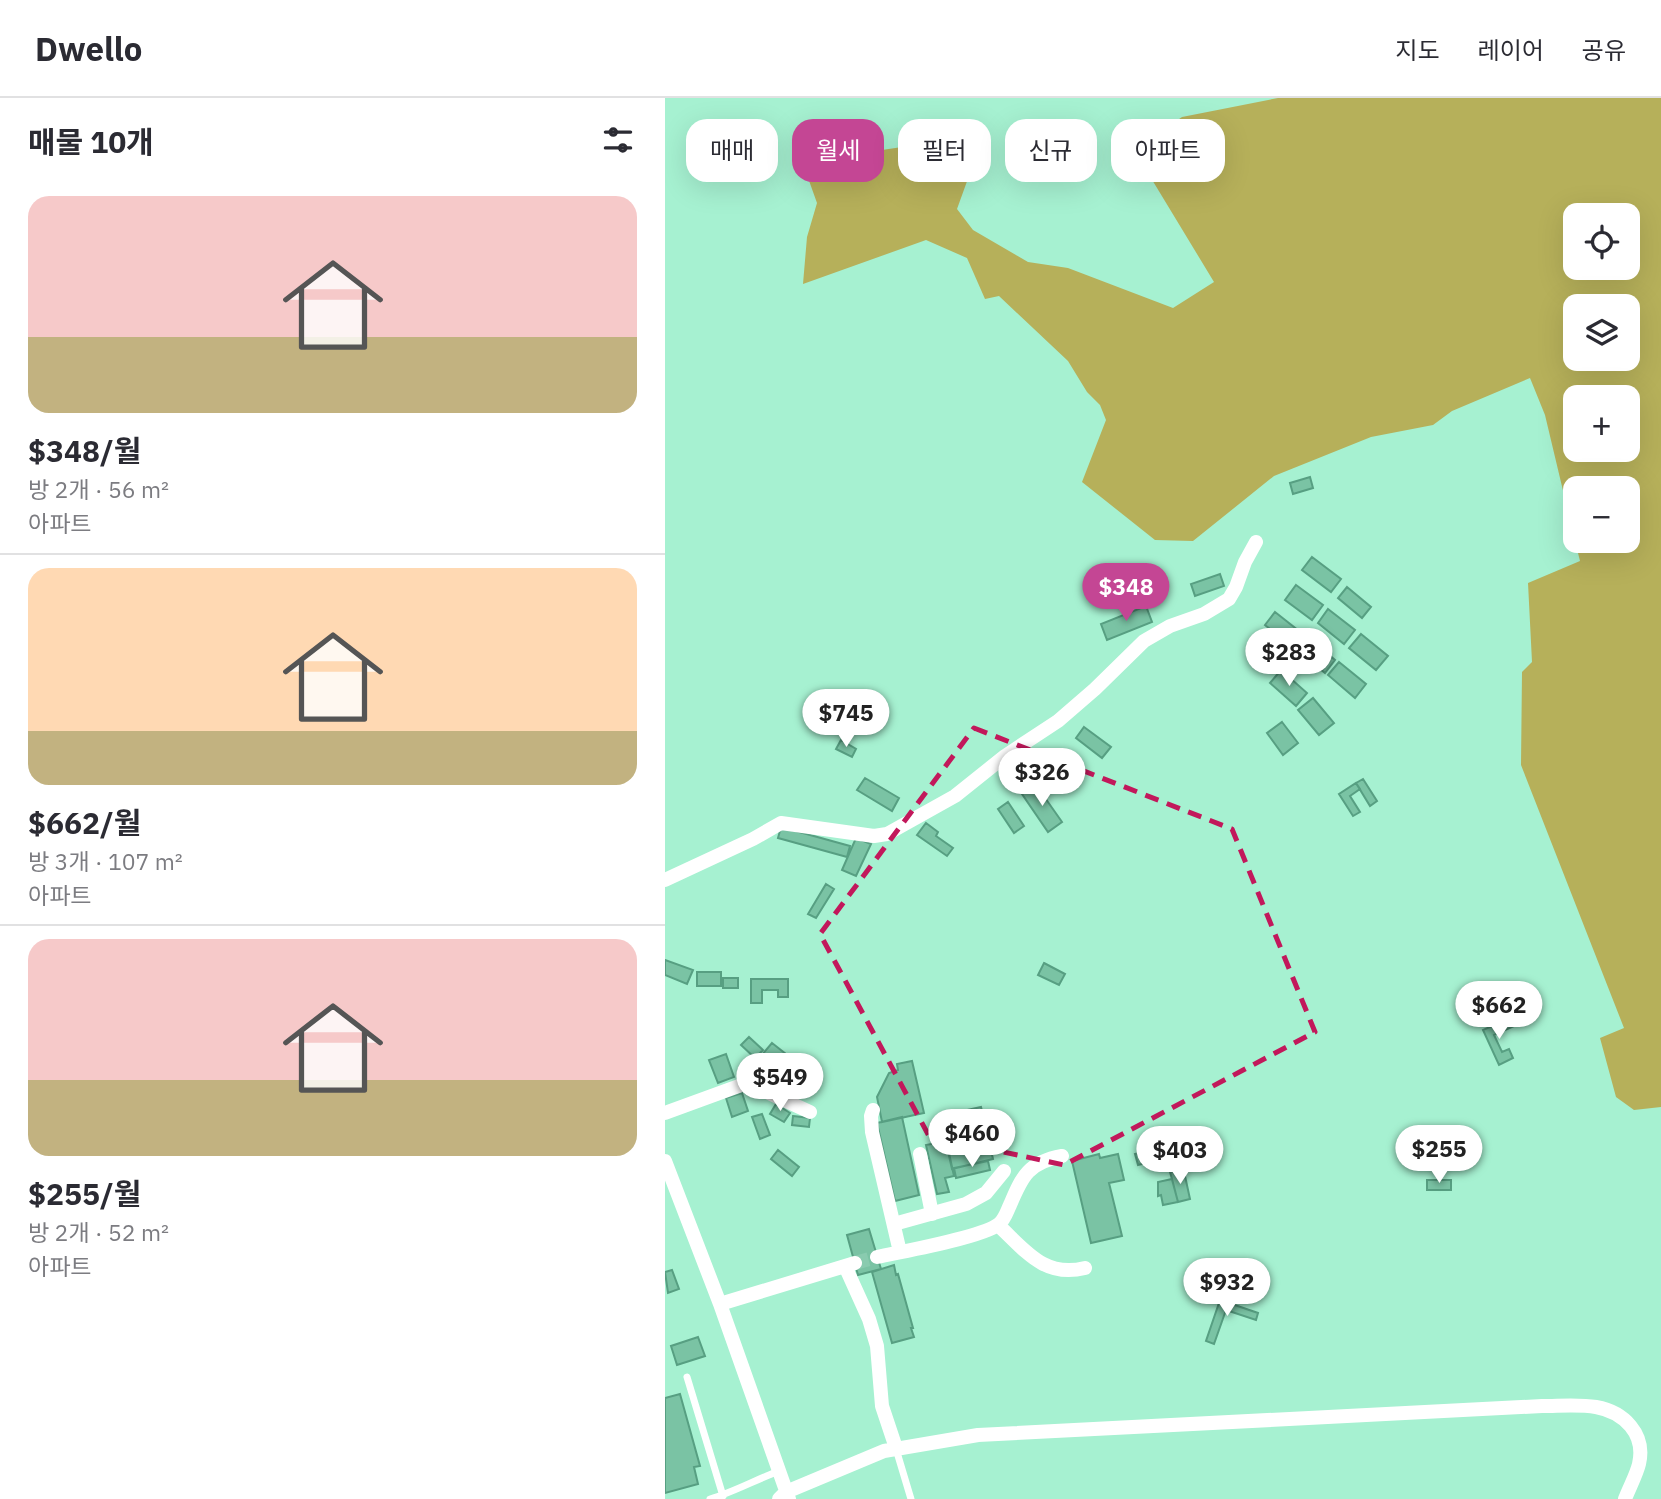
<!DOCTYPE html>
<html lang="ko">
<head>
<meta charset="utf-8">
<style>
  body { margin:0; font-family:"IBM Plex Sans","Noto Sans KR",sans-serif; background:#f2f2f3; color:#2b2b33; height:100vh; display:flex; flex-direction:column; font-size:26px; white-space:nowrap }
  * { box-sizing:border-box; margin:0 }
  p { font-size:23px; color:#7c7c81 }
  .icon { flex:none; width:38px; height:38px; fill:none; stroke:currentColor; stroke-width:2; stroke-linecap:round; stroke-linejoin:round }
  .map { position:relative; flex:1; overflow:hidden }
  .panel { display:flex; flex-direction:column; background:#fff; width:665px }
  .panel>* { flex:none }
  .guide { position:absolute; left:21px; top:21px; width:665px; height:63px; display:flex; gap:14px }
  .tools { position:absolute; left:898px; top:105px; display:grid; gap:14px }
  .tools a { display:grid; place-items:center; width:77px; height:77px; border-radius:14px; background:#fff; box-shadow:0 7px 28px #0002; font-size:35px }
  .price { position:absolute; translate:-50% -60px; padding:0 16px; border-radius:24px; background:#fff; color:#222; font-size:23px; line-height:46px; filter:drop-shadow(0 2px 4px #0008) }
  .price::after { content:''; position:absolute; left:50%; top:42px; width:21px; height:16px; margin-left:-10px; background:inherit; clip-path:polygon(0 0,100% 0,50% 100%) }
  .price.active { background:#c44694; color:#fff }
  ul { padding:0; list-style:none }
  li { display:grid; align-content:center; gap:14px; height:371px; padding:0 28px }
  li+li { border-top:2px solid #e1e1e2 }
  li span { display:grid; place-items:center; height:217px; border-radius:21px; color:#555 }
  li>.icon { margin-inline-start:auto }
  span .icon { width:126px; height:126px; fill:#fffc; stroke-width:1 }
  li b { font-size:30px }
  h2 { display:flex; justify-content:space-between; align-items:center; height:84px; padding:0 28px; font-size:30px }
  .tag { padding:0 24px; border-radius:21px; background:#fff; box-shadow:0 7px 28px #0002; font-size:24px; line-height:63px }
  .tag.active { background:#c44694; color:#fff }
  header { display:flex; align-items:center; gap:42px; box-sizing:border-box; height:98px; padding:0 35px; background:#fff; border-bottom:2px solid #e1e1e2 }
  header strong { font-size:33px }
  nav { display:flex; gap:38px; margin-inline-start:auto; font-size:24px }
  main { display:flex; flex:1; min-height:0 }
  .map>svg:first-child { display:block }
</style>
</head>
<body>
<header>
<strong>Dwello</strong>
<nav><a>지도</a><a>레이어</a><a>공유</a></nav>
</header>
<main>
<section class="panel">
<h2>매물 10개<svg class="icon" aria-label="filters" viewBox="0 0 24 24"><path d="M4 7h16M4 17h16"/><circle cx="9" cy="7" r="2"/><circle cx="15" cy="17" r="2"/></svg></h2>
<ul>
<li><span style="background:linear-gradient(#f6c9c9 65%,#c2b280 0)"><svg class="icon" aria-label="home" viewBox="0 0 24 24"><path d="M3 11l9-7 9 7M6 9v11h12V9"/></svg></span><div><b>$348/월</b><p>방 2개 · 56 m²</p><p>아파트</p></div></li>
<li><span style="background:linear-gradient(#ffd9b3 75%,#c2b280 0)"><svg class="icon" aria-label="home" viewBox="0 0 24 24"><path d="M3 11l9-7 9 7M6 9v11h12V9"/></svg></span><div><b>$662/월</b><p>방 3개 · 107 m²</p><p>아파트</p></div></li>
<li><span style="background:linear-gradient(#f6c9c9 65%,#c2b280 0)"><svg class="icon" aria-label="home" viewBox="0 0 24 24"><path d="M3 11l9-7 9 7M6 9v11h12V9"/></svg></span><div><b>$255/월</b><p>방 2개 · 52 m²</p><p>아파트</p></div></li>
</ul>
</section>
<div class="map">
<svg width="996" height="1401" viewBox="0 0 996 1401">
  <rect width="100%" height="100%" fill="#a6f1d1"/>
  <path fill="#b6b05a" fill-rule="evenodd" d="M613,0H996V1009L969,1012L951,999L935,940L959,930L856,667L857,574L867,564L863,485L915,463L910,443H962V390H910V443L880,317L865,280L787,313L768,327L706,339L609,378L528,443L490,442L417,384L441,322L435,307L422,294L403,263L334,198L320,201L302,160L261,142L138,186L142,139L152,105L142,77L156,39L186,53L217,52L277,43L309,64L292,111L308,132L363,164L403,170L508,210L549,184L469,52L517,19ZM910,117H962V170H910ZM910,208H962V261H910ZM910,299H962V352H910Z"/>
  <path fill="#7ac3a4" stroke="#579f82" stroke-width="2" d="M645,379L648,390L628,396L625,385Z
    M647,459L676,481L666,494L637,472Z
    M555,476L559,488L530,498L526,486Z
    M631,487L658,507L647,522L620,502Z
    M682,489L706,509L697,520L673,500Z
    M481,508L487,524L442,542L436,526Z
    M663,511L690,532L679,546L653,525Z
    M610,514L634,533L624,546L600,527Z
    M696,536L723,558L711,572L684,550Z
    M643,539L670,562L660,575L632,552Z
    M674,564L701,586L690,600L663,577Z
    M616,572L642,595L631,608L605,585Z
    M648,600L669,625L654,637L633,612Z
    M617,624L633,645L618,657L602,635Z
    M419,629L446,649L437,660L411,640Z
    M176,642L191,651L187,659L171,651Z
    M200,680L234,700L227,713L192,692Z
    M698,681L712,703L705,708L691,685Z
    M691,685L695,691L685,698L695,714L688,718L674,696Z
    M371,687L397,724L383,734L357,696Z
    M343,704L359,728L349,735L333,711Z
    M261,725L273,734L271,738L288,750L282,758L252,737Z
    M116,729L185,748L182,759L113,740Z
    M191,740L206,746L191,778L177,772Z
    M161,786L169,791L151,820L143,816Z
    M0,862L28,872L22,886L0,877Z
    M379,865L400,876L394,887L373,877Z
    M32,874H56V888H32Z
    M58,880H73V890H58Z
    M86,881H123V899H113V892H97V905H86Z
    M845,920L849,928L829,937L837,954L844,951L848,960L834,967L818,932Z
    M84,939L98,952L90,960L76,947Z
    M107,945L131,964L120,977L96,958Z
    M61,956L69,979L53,985L44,962Z
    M247,963L259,1015L217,1024L212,999L224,975L233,972L232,966Z
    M130,974L147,984L141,993L125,984Z
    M77,995L83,1013L67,1019L61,1000Z
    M111,1006L125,1015L119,1024L105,1016Z
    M316,1009L328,1061L287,1071L275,1018Z
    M97,1016L105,1037L95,1041L87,1019Z
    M128,1018L145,1020L144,1029L127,1027Z
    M237,1019L254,1097L230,1103L212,1025Z
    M272,1045L273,1048L282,1046L289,1078L280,1080L284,1094L272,1096L261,1047Z
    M113,1052L134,1069L127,1078L106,1061Z
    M486,1052L489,1063L473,1067L470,1056Z
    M434,1056L435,1060L453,1056L459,1082L444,1085L457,1138L426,1145L407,1063Z
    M323,1063L325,1072L291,1080L289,1070Z
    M509,1073L520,1078L525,1101L513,1104L505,1074Z
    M507,1081L513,1104L498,1107L496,1097L493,1098V1084Z
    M762,1082H786V1092H762Z
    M204,1131L216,1171L193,1177L182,1137Z
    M229,1167L231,1177L233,1176L248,1230H246L249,1239L227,1245L207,1174Z
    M7,1172L14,1191L3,1195L0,1174Z
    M555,1202L593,1215L591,1222L561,1212L549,1246L541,1243Z
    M33,1239L40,1258L12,1267L6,1248Z
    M15,1296L35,1368L29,1369L33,1386L0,1395V1300Z"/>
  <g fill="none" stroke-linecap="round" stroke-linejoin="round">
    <path stroke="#89cbaf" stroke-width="14" stroke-dasharray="14 7" stroke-linecap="butt" d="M190,1165L212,1159"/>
    <path stroke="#fff" stroke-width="7" d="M22,1279L58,1398
      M231,1351L246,1401
      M45,1401C69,1394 90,1382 114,1373"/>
    <path stroke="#fff" stroke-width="14" d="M0,782L88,741L116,725L209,738L222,736L290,698L340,658L393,623L430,591L479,543L505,528L539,516L564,501L571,489L580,464L591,444
      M208,1012L206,1018L207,1034L235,1154
      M0,1015L82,985L145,1014
      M255,1056L267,1116
      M0,1063L55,1206L124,1401
      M229,1126L301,1106L321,1095L339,1073
      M333,1127C361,1153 379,1180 420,1170
      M212,1159C236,1154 318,1139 334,1126C340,1121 342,1113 345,1107C357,1078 364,1064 397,1058
      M180,1168L204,1221L212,1248L217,1308L231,1350
      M55,1206L190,1165
      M114,1401L121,1394L219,1353L313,1337L877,1308C894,1308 914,1306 931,1309C959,1314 981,1336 974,1366C971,1378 964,1390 960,1401"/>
  </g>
  <path fill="none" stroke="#c2185b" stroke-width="5" stroke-dasharray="14 9" stroke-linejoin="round" d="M309,630L567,731L650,934L399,1067L264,1038L155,836Z"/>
</svg>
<div class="tools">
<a><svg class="icon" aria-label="locate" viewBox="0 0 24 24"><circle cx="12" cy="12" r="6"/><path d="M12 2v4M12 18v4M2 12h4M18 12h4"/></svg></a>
<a><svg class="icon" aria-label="layers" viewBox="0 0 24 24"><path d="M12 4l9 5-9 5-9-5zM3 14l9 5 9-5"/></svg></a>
<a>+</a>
<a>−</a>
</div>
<b class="price active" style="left:461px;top:525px">$348</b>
<b class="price" style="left:624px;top:590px">$283</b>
<b class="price" style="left:181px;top:651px">$745</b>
<b class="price" style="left:377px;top:710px">$326</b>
<b class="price" style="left:834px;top:943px">$662</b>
<b class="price" style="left:115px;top:1015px">$549</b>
<b class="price" style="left:307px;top:1071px">$460</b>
<b class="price" style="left:774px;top:1087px">$255</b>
<b class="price" style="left:515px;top:1088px">$403</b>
<b class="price" style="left:562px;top:1220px">$932</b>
<div class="guide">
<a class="tag">매매</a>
<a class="tag active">월세</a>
<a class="tag">필터</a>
<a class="tag">신규</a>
<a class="tag">아파트</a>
</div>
</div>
</main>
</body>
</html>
